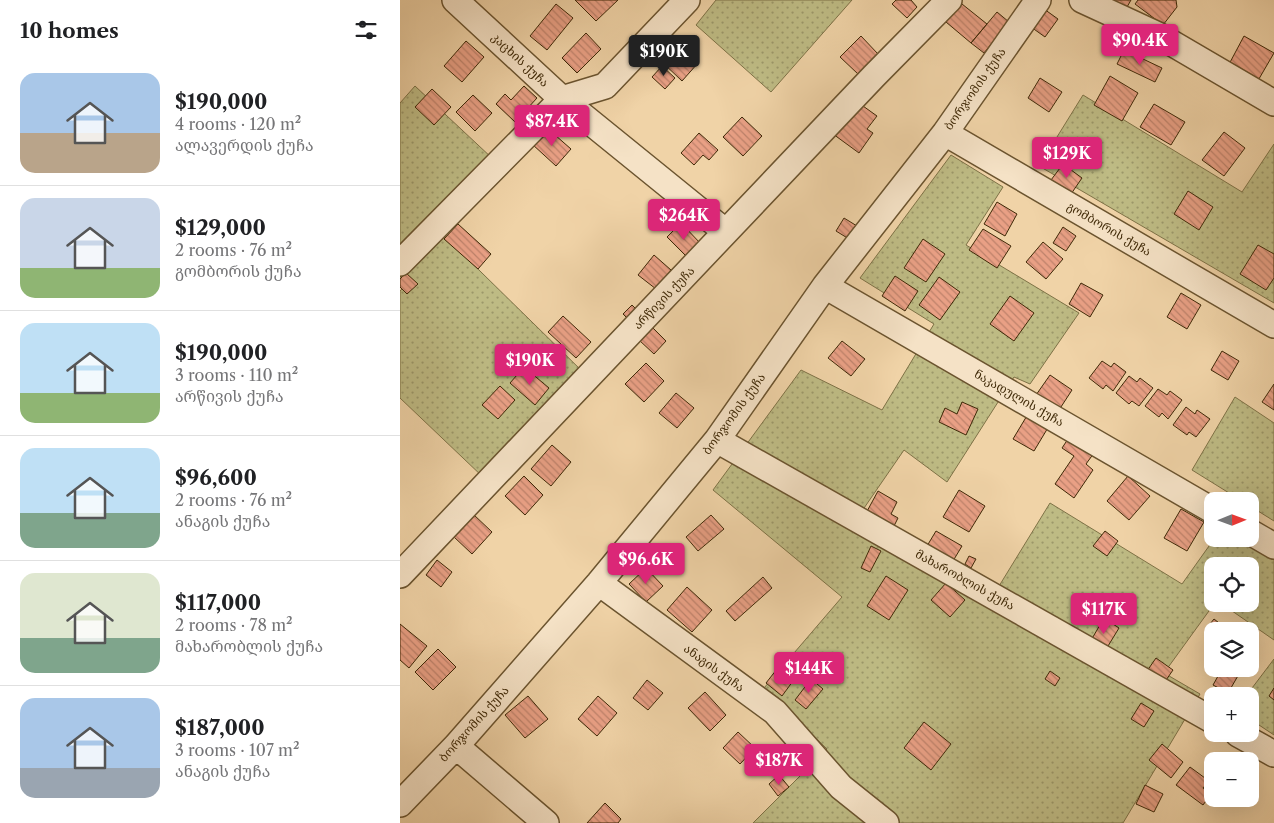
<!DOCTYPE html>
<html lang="en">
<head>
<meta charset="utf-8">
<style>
  body { margin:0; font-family:"Libre Caslon Text","Noto Serif Georgian",serif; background:#f2f2f2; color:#202124; height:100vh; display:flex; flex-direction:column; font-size:19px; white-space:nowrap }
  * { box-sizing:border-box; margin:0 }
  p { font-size:16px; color:#757577 }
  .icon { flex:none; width:28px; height:28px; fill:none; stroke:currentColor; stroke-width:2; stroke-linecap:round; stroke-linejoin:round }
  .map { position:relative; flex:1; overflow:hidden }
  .drawer { display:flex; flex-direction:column; background:#fff; width:400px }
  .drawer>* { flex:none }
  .needle { width:32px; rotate:89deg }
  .controls { position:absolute; left:804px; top:492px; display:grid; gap:10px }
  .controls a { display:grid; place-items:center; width:55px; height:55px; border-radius:10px; background:#fff; box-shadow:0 5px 20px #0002; font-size:25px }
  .price { position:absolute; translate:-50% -42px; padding:0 11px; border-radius:5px; background:#db2777; color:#fff; font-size:16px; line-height:32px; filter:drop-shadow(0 1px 2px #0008) }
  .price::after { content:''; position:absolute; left:50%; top:30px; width:15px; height:11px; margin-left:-8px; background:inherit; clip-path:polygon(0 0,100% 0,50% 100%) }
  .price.active { background:#222; color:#fff }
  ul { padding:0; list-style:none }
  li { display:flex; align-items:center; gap:15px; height:125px; padding:0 20px }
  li+li { border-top:1px solid #e0e0e0 }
  li span { display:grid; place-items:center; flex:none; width:140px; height:100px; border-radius:15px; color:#555 }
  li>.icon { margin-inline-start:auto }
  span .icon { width:60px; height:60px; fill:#fffc; stroke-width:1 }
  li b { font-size:21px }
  h2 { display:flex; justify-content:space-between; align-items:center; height:60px; padding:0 20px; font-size:21px }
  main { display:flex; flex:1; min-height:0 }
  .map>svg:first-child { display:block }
</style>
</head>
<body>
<main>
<section class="drawer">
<h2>10 homes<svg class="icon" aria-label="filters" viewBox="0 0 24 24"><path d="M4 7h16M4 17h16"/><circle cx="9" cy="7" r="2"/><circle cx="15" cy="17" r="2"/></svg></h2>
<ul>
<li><span style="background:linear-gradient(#a9c7e8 60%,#b9a48a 0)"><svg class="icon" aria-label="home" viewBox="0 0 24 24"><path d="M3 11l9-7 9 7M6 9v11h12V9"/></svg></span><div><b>$190,000</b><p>4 rooms · 120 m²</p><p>ალავერდის ქუჩა</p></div></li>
<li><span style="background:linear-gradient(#c9d6e8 70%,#8fb573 0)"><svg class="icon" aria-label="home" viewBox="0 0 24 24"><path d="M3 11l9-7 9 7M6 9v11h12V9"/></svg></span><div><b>$129,000</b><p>2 rooms · 76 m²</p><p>გომბორის ქუჩა</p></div></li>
<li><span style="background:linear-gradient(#bfe0f5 70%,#8fb573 0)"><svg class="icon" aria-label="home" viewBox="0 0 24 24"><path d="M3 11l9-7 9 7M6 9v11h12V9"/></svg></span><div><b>$190,000</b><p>3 rooms · 110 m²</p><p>არწივის ქუჩა</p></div></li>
<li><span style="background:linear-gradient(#bfe0f5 65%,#7fa58c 0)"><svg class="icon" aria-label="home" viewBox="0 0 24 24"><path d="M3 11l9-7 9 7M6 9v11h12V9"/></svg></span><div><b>$96,600</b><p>2 rooms · 76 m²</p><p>ანაგის ქუჩა</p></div></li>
<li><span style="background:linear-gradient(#dfe7d0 65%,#7fa58c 0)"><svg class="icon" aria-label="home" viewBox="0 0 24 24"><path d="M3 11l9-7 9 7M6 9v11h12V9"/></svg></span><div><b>$117,000</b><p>2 rooms · 78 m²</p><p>მახარობლის ქუჩა</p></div></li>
<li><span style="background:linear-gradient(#a9c7e8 70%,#9aa5b1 0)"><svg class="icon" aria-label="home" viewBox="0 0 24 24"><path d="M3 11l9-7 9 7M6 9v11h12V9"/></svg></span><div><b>$187,000</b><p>3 rooms · 107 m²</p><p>ანაგის ქუჩა</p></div></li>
</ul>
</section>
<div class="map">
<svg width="874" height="823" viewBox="0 0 874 823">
  <defs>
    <pattern id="garden-dots" width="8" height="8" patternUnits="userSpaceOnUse" patternTransform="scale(1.25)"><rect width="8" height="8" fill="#bebb84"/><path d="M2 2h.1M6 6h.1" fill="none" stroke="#9c986a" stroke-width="1.8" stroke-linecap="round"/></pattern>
    <pattern id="building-back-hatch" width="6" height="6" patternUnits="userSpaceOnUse" patternTransform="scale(1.25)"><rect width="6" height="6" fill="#e9a085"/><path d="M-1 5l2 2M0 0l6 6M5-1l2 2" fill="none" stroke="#be826b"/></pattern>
  </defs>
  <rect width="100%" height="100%" fill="#f0d3a7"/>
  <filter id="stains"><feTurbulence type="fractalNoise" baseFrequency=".004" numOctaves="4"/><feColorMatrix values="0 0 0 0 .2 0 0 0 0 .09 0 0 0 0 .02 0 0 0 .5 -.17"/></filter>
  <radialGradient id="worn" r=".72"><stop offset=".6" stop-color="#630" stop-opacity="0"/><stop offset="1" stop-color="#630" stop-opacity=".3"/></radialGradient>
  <path fill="url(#garden-dots)" stroke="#7e7246" d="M316,0H452L371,92L296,25Z
    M15,86L93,159L29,221L184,373L84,478L0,398V291L6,285L0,279V103Z
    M683,95L842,192L874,144V303L639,166Z
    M551,155L603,187L566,245L679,313L630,384L614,377L547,482L504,450L451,527L588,604L650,503L782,584L814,539H843L874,557V640L822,604H850V566H812V604H814L764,673L800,694L723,823H353L427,749L364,688L442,597L313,490L401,370L482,410L534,324L460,278Z
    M835,397L874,423V521L850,506V501H842L792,470Z
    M874,659V735L850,719V696H846Z"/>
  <path fill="url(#building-back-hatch)" stroke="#3f2907" d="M175,0H218L196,21Z
    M496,0H511L517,7L507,18L492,4Z
    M557,0L587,24L571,43L540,17Z
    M698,0H731L723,14Z
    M738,0H776L777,7L763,25L735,4Z
    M156,4L173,18L147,50L130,36Z
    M644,9L658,19L645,37L631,27Z
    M597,12L609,22L584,53L571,43Z
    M186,33L201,49L177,73L162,58Z
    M461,36L478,54L458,74L440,57Z
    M844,36L874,53L856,84L827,68Z
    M66,41L84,57L62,82L44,66Z
    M277,42L298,63L282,81L260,60Z
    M724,50L762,68L755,82L717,64Z
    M262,66L275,78L265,89L252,77Z
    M710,76L738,93L722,121L694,105Z
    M640,78L662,92L649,112L628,98Z
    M124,86L137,98L115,122L96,104L105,94L111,100Z
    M32,89L51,107L34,125L15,107Z
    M73,95L92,113L75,131L56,112Z
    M456,101L477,116L467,129L473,133L459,153L433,134Z
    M754,104L785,122L771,145L740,127Z
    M342,117L362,136L343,156L323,137Z
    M147,128L171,149L156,166L132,144Z
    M824,132L845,148L824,176L802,160Z
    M299,133L318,150L309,160L303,155L294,165L281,153Z
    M663,164L682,178L671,194L651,180Z
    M788,191L813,207L799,230L774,214Z
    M597,202L617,214L605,236L584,224Z
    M444,218L457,226L449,239L436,231Z
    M281,223L302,245L288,258L267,237Z
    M58,224L91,254L78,269L44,239Z
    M663,227L676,236L666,251L653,243Z
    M583,229L611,246L597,268L569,250Z
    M523,239L545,254L526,282L504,268Z
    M643,242L663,259L646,279L626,262Z
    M858,245L874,254V278L866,290L840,274Z
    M254,255L271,270L256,289L238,275Z
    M6,273L18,284L7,294L0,287V279Z
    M495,276L518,291L505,311L482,296Z
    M539,277L560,292L540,320L519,305Z
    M681,283L703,295L690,317L669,304Z
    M781,293L801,305L787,329L767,317Z
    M610,296L634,313L614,341L590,324Z
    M232,305L242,315L233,324L223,314Z
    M163,316L191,342L176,358L148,332Z
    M252,327L266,341L254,354L239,340Z
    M442,341L465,359L451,376L428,358Z
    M822,351L839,361L828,380L811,370Z
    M702,361L711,367L714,363L726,372L713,391L706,385L703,389L689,378Z
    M246,363L264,381L244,402L225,384Z
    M124,367L149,388L135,405L110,383Z
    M650,375L672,390L659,410L636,395Z
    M729,376L737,382L740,378L753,388L739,406L732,401L729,404L716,393Z
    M874,384V410L862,402Z
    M100,386L115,400L98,419L82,405Z
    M758,389L767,395L770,391L782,400L768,419L762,413L759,417L745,406Z
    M276,393L294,408L277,428L259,413Z
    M562,402L578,409L566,435L539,422L545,408L557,414Z
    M786,407L795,414L797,410L810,419L796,437L789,432L787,435L773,425Z
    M628,414L649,426L634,451L613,439Z
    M670,436L694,453L686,464L693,470L674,498L655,484L674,456L662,448Z
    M152,445L171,462L151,486L131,469Z
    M124,476L143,495L125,515L105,496Z
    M728,476L750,496L729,520L707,501Z
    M559,490L585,506L569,532L543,517Z
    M478,491L497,502L491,514L498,518L492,530L465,515Z
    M781,509L804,522L787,551L764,538Z
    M73,514L92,532L72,554L53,536Z
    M311,515L324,529L298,551L286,537Z
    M536,531L562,546L550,566L524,551Z
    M705,531L718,541L707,556L693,546Z
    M471,546L481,551L470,572L461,568Z
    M569,556L576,559L571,568L565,564Z
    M37,560L52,572L41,587L26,575Z
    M246,568L263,586L246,602L229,584Z
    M486,576L508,590L489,620L467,606Z
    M363,577L372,588L335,621L326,611Z
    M546,583L565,600L550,617L531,600Z
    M287,587L312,610L292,632L267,610Z
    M704,618L719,628L705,651L690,642Z
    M814,619L828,630L827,631H812V633L806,629Z
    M0,624L27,646L9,668L0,660Z
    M38,649L56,667L33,690L15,672Z
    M756,658L773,670L764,683L747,671Z
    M377,669L393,681L382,696L366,683Z
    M822,669H830L839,674L828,693L813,685Z
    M650,671L660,678L655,686L645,679Z
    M411,679L423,689L406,709L395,700Z
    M247,680L263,693L248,710L233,698Z
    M874,688V700L869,696Z
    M305,692L326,715L310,731L288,708Z
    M128,696L148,719L125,738L105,715Z
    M198,696L217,713L197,736L178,719Z
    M741,703L754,711L744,727L731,719Z
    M524,722L551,744L531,770L504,748Z
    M338,732L355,748L340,764L323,748Z
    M762,744L783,762L771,778L749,760Z
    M790,767L809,781L803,788L811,794L803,805L776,785Z
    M379,775L389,787L378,796L369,784Z
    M745,785L763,794L754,812L736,804Z
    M205,803L221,819L218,823H187Z"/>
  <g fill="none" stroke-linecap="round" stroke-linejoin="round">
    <defs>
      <path id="minor" d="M55,0L162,99L326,232
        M682,0L758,35L874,103
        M545,133L874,325
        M0,263L162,99L205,86L287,0
        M425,286L812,510
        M317,440L812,720
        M850,532L874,546
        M0,575L474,76L549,0
        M199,583L375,712L441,787L486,823
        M838,734L874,754
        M56,746L146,823
        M0,804L56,746L199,583L317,440L425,286L545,133L638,0"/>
    </defs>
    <use href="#minor" stroke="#6b542f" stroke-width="28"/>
    <use href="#minor" stroke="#f5e2c6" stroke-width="25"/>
  </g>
  <g text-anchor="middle" stroke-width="5" stroke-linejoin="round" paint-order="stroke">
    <g font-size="12" fill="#3f2907" stroke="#f5e2c6">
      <text transform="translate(120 60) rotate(43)" y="4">კაცხის ქუჩა</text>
      <text transform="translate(575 89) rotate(-55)" y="4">ბორჯომის ქუჩა</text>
      <text transform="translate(709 229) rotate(30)" y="4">გომბორის ქუჩა</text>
      <text transform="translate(264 298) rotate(-46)" y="4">არწივის ქუჩა</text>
      <text transform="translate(619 398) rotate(30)" y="4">ნაკადულის ქუჩა</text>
      <text transform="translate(334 414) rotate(-54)" y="4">ბორჯომის ქუჩა</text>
      <text transform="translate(565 580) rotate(29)" y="4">მახარობლის ქუჩა</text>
      <text transform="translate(314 668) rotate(36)" y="4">ანაგის ქუჩა</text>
      <text transform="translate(74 724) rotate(-48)" y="4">ბორჯომის ქუჩა</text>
    </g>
  </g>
  <rect width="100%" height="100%" filter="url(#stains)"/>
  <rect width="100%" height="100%" fill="url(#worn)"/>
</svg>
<div class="controls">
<a><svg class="needle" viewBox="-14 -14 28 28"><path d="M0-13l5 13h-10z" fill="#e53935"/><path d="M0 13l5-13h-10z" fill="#757577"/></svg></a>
<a><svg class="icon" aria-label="locate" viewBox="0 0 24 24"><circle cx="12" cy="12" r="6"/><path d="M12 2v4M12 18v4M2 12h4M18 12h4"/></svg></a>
<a><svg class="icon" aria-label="layers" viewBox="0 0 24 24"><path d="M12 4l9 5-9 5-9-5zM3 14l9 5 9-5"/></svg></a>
<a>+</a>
<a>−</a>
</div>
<b class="price" style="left:740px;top:66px">$90.4K</b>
<b class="price active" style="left:264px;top:77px">$190K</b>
<b class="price" style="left:152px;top:147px">$87.4K</b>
<b class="price" style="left:667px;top:179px">$129K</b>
<b class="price" style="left:284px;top:241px">$264K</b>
<b class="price" style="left:130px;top:386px">$190K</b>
<b class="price" style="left:246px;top:585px">$96.6K</b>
<b class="price" style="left:704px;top:635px">$117K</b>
<b class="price" style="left:409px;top:694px">$144K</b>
<b class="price" style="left:379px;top:786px">$187K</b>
</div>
</main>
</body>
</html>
